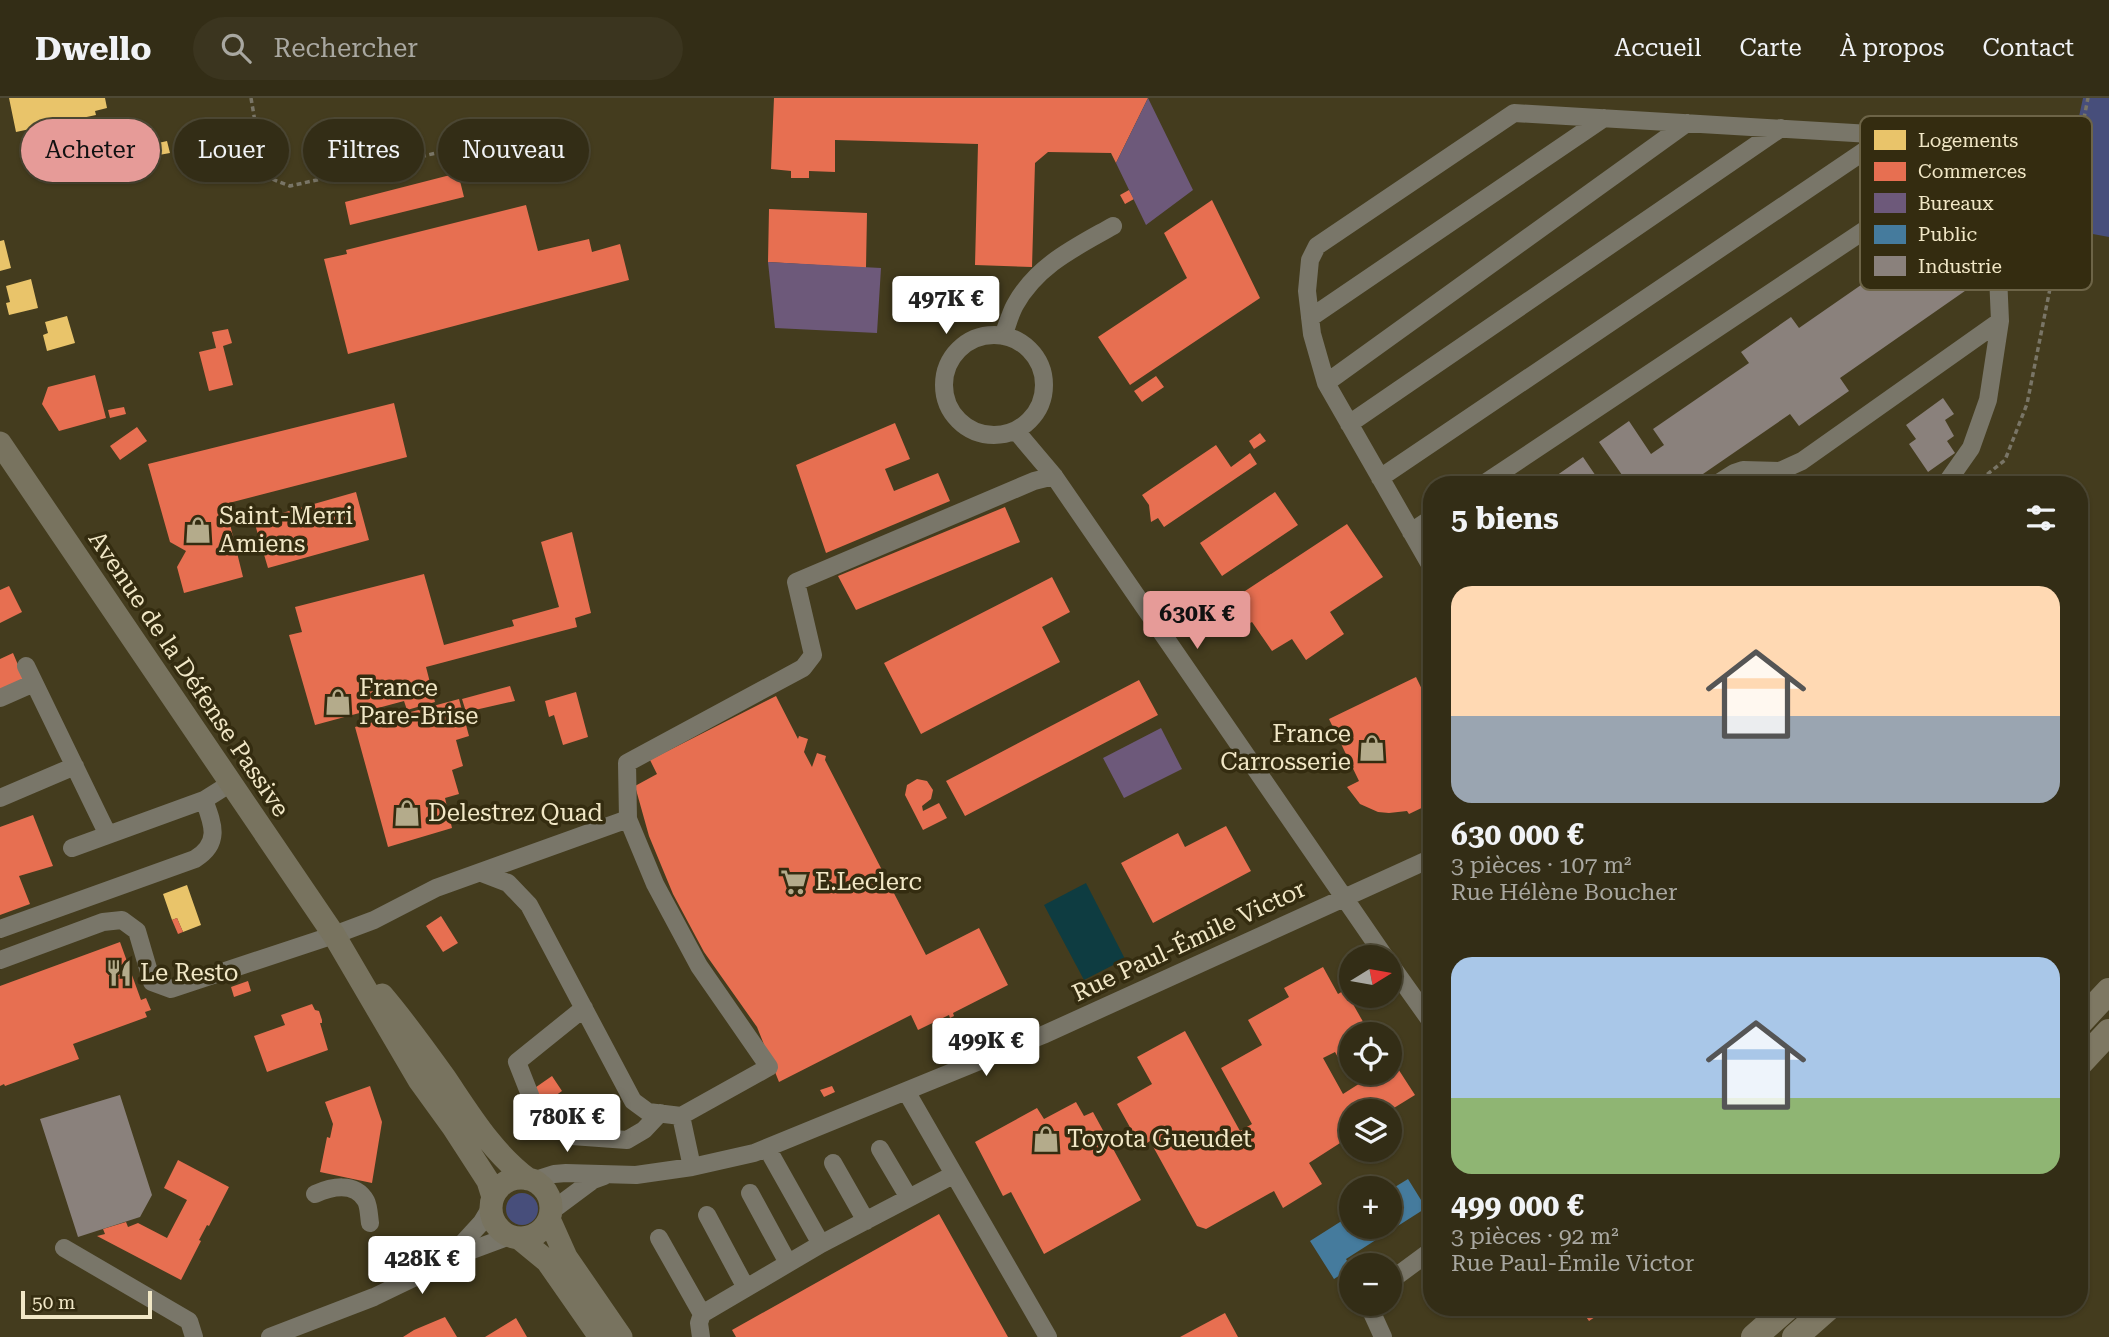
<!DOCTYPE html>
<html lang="fr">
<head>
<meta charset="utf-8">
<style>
  body { margin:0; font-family:"Roboto Serif",serif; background:#3b351f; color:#f1f3f6; height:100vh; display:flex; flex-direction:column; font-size:26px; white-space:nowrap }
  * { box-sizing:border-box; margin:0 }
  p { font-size:23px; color:#a9a8a1 }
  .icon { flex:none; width:38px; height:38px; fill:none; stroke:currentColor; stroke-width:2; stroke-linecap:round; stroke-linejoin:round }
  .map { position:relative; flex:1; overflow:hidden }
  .sheet { position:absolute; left:1423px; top:378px; width:665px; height:840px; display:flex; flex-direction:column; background:#332d16; border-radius:28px; box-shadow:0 2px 5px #0004,0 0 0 2px #4e4935 }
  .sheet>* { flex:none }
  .hud { position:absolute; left:21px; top:21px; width:665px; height:63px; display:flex; gap:14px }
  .needle { width:46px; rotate:79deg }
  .controls { position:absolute; left:1339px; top:847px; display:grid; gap:14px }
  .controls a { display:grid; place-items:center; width:63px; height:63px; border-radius:50%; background:#332d16; box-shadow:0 2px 5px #0004,0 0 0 2px #4e4935; font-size:35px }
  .scale { position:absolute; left:21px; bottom:18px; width:131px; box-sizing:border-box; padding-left:7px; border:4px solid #f1e7c6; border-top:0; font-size:19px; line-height:24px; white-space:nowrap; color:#f1e7c6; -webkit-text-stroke:5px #342c10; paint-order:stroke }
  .price { position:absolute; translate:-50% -60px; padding:0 16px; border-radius:7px; background:#fff; color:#222; font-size:23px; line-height:46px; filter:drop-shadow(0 2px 4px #0008) }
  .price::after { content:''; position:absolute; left:50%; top:42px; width:21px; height:16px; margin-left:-10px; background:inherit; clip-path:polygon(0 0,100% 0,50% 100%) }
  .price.selected { background:#e69b98; color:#111 }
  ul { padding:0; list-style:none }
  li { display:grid; align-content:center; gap:14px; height:371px; padding:0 28px }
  li span { display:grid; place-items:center; height:217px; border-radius:21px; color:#555 }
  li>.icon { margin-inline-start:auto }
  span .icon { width:126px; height:126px; fill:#fffc; stroke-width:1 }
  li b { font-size:30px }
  h2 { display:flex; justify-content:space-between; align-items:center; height:84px; padding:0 28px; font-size:30px }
  .tag { padding:0 24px; border-radius:32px; background:#332d16; box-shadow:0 2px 5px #0004,0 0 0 2px #4e4935; font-size:24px; line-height:63px }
  .tag.selected { background:#e69b98; color:#111 }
  header { display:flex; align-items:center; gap:42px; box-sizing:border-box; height:98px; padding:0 35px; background:#332d16; border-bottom:2px solid #4e4935 }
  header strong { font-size:33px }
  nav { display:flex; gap:38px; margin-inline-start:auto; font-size:24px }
  .search { width:490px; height:63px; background:#3b351f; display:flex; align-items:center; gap:18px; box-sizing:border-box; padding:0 24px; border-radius:38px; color:#a9a8a1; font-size:26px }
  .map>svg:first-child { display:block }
</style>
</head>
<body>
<header>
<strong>Dwello</strong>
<div class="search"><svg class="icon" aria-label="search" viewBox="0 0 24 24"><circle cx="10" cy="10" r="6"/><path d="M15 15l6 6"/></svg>Rechercher</div>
<nav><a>Accueil</a><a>Carte</a><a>À propos</a><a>Contact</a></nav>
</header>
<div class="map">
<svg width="2109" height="1239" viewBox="0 0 2109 1239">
  <rect width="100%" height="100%" fill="#443c1e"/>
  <path fill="#474e7b" d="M2083,0H2109V139L2055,129Z
    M506 1111a16 16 0 1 1 32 0a16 16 0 1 1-32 0Z"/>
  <path fill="#0e3c41" d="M1086,785L1125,861L1084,882L1044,807Z"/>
  <path fill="#e9c46a" d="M9,0H105L107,10L95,13L96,17L16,34Z
    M167,43L170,55L159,57V54L156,55L154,46Z
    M4,142L11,170L0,173V143Z
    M31,181L38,210L9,217L6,205L10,204L6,188Z
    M67,218L75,245L47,253L43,237L48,235L45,224Z
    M187,787L201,827L183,834L177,820L172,822L163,796Z"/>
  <path fill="#e76f51" d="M774,0H1148L1116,65L1111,55L1048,54L1035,65L1032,169L975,167L978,46L835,42V74L809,73V80H791V73L771,71Z
    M458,75L464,99L350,127L345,104Z
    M1129,92L1134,101L1125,106L1120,97Z
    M1212,102L1260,200L1130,287L1098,239L1187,180L1164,135Z
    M526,107L538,153L589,141L592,154L620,146L629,182L348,256L324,161L347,156L346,152Z
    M769,111L867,115L866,170L768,164Z
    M228,231L232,245L223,248L233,287L209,293L199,254L216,250L212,234Z
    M95,277L106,320L59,333L42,306L48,289Z
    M1156,278L1164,289L1142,304L1134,293Z
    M394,305L407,359L225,406L243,479L184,495L177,469L186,453L170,444L148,366Z
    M124,309L126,316L110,320L108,312Z
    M895,325L910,361L885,371L894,393L938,375L950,403L826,455L796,367Z
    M137,329L147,343L120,362L110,348Z
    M1260,335L1266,343L1254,351L1249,343Z
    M1216,347L1231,369L1250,355L1257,366L1164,429L1158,420L1151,424L1149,407L1142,397Z
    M356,394L369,442L268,470L254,423Z
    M1275,394L1298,427L1222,478L1200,445Z
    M1005,409L1020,444L856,512L838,478Z
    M1347,426L1383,479L1330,514L1344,536L1306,562L1292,541L1272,553L1252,524L1248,526L1241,516L1245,513L1236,499Z
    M572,434L591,515L575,520L577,529L426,569L435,604L407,612L404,603L315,627L289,537L302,534L295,509L424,476L444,547L514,528L512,522L559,509L541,444Z
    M1052,479L1070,514L1042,529L1060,564L921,636L884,565Z
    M9,488L22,514L0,525V492Z
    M13,555L24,581L0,592V561Z
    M1416,579L1432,612V705L1409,716L1407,713L1389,715L1378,714L1360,706L1347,689L1359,683L1329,621Z
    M1139,582L1158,617L965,718L946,683Z
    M510,588L515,603L466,614L462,601Z
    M576,594L588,639L563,647L554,617L549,619L545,603Z
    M776,598L798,641L799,638L808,641L804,654L812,669L817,655L826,658L825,662L926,857L979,830L1008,887L953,915L954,918L950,920L949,917L918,932L911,917L779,984L757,929L704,854L673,796L649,738L635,688L657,676L650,662Z
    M459,601L469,638L456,642L463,668L452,672L459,696L445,700L452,730L388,749L355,629Z
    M917,681L927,683L933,692L931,701L922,708L923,713L939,705L947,720L923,732L905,697L907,687Z
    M33,717L53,768L19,778L30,806L0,817V729Z
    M1226,728L1251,773L1153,825L1121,765L1178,735L1185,749Z
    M441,818L458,845L443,854L426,828Z
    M177,820L183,834L178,836L172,822Z
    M120,844L141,902L146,900L151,912L145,914L147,919L73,946L79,961L5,988L4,986L0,988V888Z
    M1323,869L1338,896L1345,892L1370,936H1351V965L1344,970L1335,954L1323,960L1343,996L1376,975H1390V966L1393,963L1415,997L1389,1013H1351V1038L1309,1065L1322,1086L1283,1110L1274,1093L1206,1131L1197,1128L1150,1043L1141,1049L1117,1006L1152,986L1137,959L1185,933L1240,1033L1252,1026L1221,970L1262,947L1248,922L1289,899L1284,890Z
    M248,883L251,893L234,899L231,889Z
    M312,906L315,912L319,913L322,922V925H320L328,952L267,974L254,938L285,927L281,917Z
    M552,978L562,993L527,1018L516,1003Z
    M370,988L382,1024L372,1085L320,1074L327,1039L330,1040L333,1026L325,1004Z
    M832,988L835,994L824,999L820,992Z
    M1076,1004L1084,1018L1093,1014L1141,1102L1044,1156L1011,1094L1003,1098L975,1044L1037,1010L1044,1021Z
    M178,1062L229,1089L209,1128L207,1127L199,1142L201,1143L181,1182L97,1138L105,1136L103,1131L126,1124L128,1129L138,1125L167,1140L187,1102L164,1090Z
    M939,1116L1008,1239H736L732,1232Z
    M1579,1209H1610L1589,1223Z
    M1225,1215L1238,1239H1180Z
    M445,1219L457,1239H403L414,1232Z
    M516,1220L527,1239H485Z"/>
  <path fill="#6d597a" d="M1148,0L1193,92L1146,127L1116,65Z
    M768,164L881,170L877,235L775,230Z
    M1161,630L1182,671L1124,700L1103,660Z"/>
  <path fill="#457b9d" d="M1408,1081L1426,1110L1346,1161L1351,1170L1334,1181L1310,1143L1351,1117V1129H1390V1092Z"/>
  <path fill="#8a817c" d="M1949,126L1985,179L1840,280L1849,293L1799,328L1790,316L1687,387H1629L1599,344L1629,323L1651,356L1664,347L1653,331L1749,265L1741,254L1791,219L1799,230Z
    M1943,300L1954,316L1945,322L1954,338L1947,343L1955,355L1928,374L1909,346L1916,341L1906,327Z
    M1583,359L1602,387H1558L1553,380Z
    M120,997L152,1097L140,1119L78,1139L40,1021Z"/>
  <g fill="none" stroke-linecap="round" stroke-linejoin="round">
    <path stroke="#797566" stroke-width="3.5" stroke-dasharray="5 3.5" stroke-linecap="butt" d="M251,0L261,59L272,81L290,88L450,52
      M1974,387L2005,362L2027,306L2088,0"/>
    <path stroke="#797669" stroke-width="18" d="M1310,220L1604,20
      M944 287a50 50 0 1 1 100 0a50 50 0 1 1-100 0Z
      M1003,238C1007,228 1010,216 1015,207C1037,167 1076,149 1113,128
      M1326,285L1687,25
      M1349,326L1781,30
      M1016,333L1054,378L1385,859
      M1380,380L1888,37
      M1482,387L1970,62
      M1715,387L1734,375L1743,372L1780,373L1802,363L2000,223
      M1411,434L1432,420
      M1432,470L1326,285L1312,236L1307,193L1310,162L1317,148L1514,15L1955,41L1966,52L1986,102L1997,155L2000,223L1988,302L1971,350L1945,387
      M26,568L108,737
      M0,600L34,585
      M0,700L75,668
      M628,721L655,786L699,868L769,969L681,1018
      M72,750L204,702
      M482,775L508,785L529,807L633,1003L648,1014L681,1018L692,1069
      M0,831L195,761C221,745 213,726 204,702L231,685
      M0,862L103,824L122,822L137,833L152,884L171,891L334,837L374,822L436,790L628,721L627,665L803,570L813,557L796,484L1034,383L1054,378
      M1390,866L1432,925
      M584,910L517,964L532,1002L572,1038L627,1042L644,1032L660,1015
      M906,993L1048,1239
      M767,1050L821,1146L953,1077
      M880,1051L909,1100
      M833,1065L866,1123
      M532,1083L554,1076L566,1075L636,1077L692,1069L754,1055L1043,937L1432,760
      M750,1095L788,1165
      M315,1096C331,1089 355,1083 366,1103C369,1109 369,1119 370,1125
      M550,1114L593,1082L604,1078
      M707,1117L746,1190
      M659,1140L702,1216
      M64,1150L189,1223L194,1239
      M453,1159L510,1138
      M1390,1183L1432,1152
      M1368,1206L1383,1239
      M270,1239L374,1199L428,1173L449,1160L482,1124L491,1109
      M701,1239L699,1225L702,1216L821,1146"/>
    <path stroke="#78735f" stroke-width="23" d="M0,345L334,837L419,982L453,1029L488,1083L493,1099
      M382,897C405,924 425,952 445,980C470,1017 492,1054 528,1081
      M491 1110a30 30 0 1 1 60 0a30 30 0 1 1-60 0Z
      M549,1121L566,1159L621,1239
      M519,1140L547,1163L600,1239"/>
    <path stroke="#7e7863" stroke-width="26" d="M2079,925L2109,893
      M2079,966L2109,934
      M1754,1239L1788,1209
      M1795,1239L1829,1209"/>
  </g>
  <defs>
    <symbol id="shop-bare" viewBox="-9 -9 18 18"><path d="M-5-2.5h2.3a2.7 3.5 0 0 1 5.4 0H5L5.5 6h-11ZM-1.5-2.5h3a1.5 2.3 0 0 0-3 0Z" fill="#b4ab8b" stroke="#342c10" stroke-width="2.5" paint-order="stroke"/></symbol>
    <symbol id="supermarket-bare" viewBox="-9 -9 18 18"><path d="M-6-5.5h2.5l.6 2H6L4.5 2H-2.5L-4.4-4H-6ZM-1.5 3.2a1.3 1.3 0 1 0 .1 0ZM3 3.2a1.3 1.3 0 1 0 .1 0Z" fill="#b4ab8b" stroke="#342c10" stroke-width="2.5" paint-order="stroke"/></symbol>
    <symbol id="restaurant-bare" viewBox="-9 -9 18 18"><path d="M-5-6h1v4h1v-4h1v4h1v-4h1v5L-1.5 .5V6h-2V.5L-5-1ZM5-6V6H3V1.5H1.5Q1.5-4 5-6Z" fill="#b4ab8b" stroke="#342c10" stroke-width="2.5" paint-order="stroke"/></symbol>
  </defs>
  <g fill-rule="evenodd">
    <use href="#shop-bare" x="179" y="413" width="38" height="38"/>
    <use href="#shop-bare" x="319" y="585" width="38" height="38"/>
    <use href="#shop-bare" x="1353" y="631" width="38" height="38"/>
    <use href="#shop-bare" x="388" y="696" width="38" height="38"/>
    <use href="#supermarket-bare" x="775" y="765" width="38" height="38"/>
    <use href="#restaurant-bare" x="100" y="856" width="38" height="38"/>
    <use href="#shop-bare" x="1027" y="1022" width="38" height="38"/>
  </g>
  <g text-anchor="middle" stroke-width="7" stroke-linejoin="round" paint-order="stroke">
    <g font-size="24" fill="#f1e7c6" stroke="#342c10" text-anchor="start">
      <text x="219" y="426">Saint-Merri<tspan x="219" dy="28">Amiens</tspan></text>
      <text x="359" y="598">France<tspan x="359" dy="28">Pare-Brise</tspan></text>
      <text x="1351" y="644" text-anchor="end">France<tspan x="1351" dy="28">Carrosserie</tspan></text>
      <text x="428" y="723">Delestrez Quad</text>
      <text x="815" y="792">E.Leclerc</text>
      <text x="140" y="883">Le Resto</text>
      <text x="1067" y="1049">Toyota Gueudet</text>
    </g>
    <g font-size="24" fill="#f1e7c6" stroke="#342c10">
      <text transform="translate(189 576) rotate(56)" y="8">Avenue de la Défense Passive</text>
      <text transform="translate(1189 843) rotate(-25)" y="8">Rue Paul-Émile Victor</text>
    </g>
  </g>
  <rect x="1860" y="18" width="232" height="174" rx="10" fill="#342c10" stroke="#6d6447" stroke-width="2"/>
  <rect x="1874" y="32" width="32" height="20" fill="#e9c46a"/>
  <rect x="1874" y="64" width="32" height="19" fill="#e76f51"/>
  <rect x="1874" y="95" width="32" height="20" fill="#6d597a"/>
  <rect x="1874" y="127" width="32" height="19" fill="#457b9d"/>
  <rect x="1874" y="158" width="32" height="20" fill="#8a817c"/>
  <g font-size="19" fill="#f1e7c6">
    <text x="1918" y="49">Logements</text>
    <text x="1918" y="80">Commerces</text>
    <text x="1918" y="112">Bureaux</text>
    <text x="1918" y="143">Public</text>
    <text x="1918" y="175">Industrie</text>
  </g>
</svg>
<div class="controls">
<a><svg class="needle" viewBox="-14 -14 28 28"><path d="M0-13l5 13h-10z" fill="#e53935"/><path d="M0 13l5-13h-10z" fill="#a9a8a1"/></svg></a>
<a><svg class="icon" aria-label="locate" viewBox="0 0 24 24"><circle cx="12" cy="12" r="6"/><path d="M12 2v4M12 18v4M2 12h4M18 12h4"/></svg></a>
<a><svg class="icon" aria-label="layers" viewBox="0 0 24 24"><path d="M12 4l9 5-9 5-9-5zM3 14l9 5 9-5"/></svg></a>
<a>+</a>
<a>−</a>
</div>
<div class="scale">50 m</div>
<b class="price" style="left:946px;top:238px">497K €</b>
<b class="price selected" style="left:1197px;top:553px">630K €</b>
<b class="price" style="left:986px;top:980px">499K €</b>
<b class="price" style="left:567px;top:1056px">780K €</b>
<b class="price" style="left:422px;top:1198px">428K €</b>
<div class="hud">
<a class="tag selected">Acheter</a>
<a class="tag">Louer</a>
<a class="tag">Filtres</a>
<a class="tag">Nouveau</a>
</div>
<section class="sheet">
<h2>5 biens<svg class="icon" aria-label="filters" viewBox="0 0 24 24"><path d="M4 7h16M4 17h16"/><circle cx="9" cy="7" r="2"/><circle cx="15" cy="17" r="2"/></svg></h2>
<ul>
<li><span style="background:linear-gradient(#ffd9b3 60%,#9aa5b1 0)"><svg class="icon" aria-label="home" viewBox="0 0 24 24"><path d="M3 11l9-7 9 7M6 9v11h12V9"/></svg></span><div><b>630 000 €</b><p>3 pièces · 107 m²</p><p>Rue Hélène Boucher</p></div></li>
<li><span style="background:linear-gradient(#a9c7e8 65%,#8fb573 0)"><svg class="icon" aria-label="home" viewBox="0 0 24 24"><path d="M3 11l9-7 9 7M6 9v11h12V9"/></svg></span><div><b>499 000 €</b><p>3 pièces · 92 m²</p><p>Rue Paul-Émile Victor</p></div></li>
</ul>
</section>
</div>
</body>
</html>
